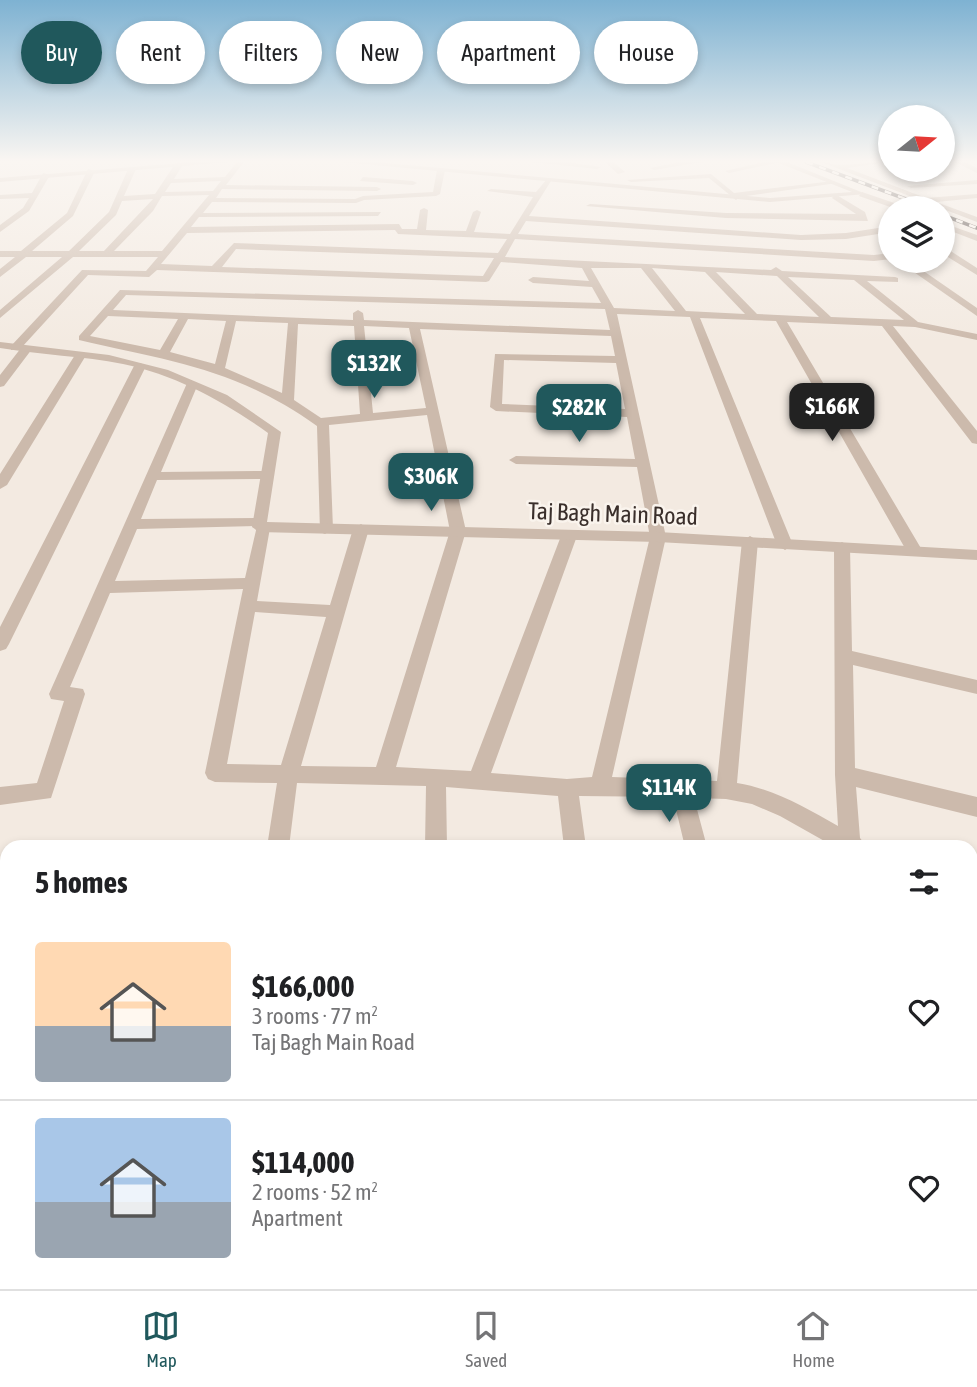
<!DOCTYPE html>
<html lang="en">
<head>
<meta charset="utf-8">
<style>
  body { margin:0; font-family:"Asap Condensed",sans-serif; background:#f2f2f2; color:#202124; height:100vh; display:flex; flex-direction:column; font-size:26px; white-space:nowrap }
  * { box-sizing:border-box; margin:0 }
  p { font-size:23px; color:#757577 }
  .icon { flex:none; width:38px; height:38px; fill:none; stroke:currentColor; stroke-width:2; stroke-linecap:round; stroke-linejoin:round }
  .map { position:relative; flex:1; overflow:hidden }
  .panel { position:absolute; left:0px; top:840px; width:978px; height:450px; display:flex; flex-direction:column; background:#fff; border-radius:21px 21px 0 0; box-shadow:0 4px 10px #0003 }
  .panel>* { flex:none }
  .hud { position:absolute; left:21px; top:21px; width:936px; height:63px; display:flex; gap:14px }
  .needle { width:46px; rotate:72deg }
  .tools { position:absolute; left:878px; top:105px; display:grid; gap:14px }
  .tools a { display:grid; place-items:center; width:77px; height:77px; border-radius:50%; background:#fff; box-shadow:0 4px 10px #0003; font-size:35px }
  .price { position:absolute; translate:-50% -60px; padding:0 16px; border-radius:14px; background:#20585c; color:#fff; font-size:23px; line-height:46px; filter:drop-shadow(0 2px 4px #0008) }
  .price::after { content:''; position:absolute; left:50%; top:42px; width:21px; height:16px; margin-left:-10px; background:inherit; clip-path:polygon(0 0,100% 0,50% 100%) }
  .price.current { background:#222; color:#fff }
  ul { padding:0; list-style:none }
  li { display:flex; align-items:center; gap:21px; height:175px; padding:0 35px }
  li+li { border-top:2px solid #e0e0e0 }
  li span { display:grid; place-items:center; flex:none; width:196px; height:140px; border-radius:7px; color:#555 }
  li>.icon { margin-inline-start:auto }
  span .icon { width:84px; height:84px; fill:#fffc; stroke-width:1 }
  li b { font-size:30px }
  h2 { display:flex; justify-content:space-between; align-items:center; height:84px; padding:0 35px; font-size:30px }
  .pill { padding:0 24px; border-radius:32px; background:#fff; box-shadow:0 4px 10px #0003; font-size:24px; line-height:63px }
  .pill.current { background:#20585c; color:#fff }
  .menu { display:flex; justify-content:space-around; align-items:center; height:98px; border-top:2px solid #e0e0e0; background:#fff; font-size:19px; color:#757577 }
  .menu a { display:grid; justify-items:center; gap:4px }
  .menu .current { color:#20585c }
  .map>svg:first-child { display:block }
</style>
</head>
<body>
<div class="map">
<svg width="977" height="1289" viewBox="0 0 977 1289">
  <rect width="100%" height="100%" fill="#f3eae1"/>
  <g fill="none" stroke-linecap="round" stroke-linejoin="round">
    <path fill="#ccbaac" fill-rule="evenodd" d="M237,162H244L226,185L377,187L381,189L377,191L222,189L216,198L355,199L363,196L433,192L437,170L441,168L445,170L440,194L436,196L364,200L356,203L212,202L203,213L381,212L378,216L199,217L191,227L399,224L402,229H417L420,210L424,208L428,210L426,230L466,231L473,212L477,210L481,212L474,232L510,234L533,197L487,191L491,189L536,192L547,179L551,181L529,216L801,235L846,233L891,226V232L846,239L801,240L526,221L518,234L874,255L891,253V259L874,261L515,239L505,257L771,270L776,267L782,271L895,277L898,278V282L867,281L918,322L977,334V340L915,327L893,326L977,431V444L972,443L882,326L787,322L922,550L914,555L906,550L776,321L700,318L793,545L785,550L777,545L690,317L617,314L666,537L612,777L717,781L742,541L750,536L758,541L737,783C774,789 806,808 838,826L835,775L834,547L842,542L850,547L852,651L977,680V694L853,665L855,768L977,797V817L856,787L860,838L867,847H835L780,816L752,804L726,799L694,798L707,847H685L673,797L579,796L586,847H564L558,796L446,787L447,847H425L426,786L297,783L289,847H267L277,783L215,782L208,779L205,773L243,589L110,593L70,687L83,689L85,694L51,798L0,805V787L37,783L64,701L51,699L49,694L188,381L198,384L161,472L266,471L273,475L266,479L157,480L141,519L265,518L266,524L270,528L257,601L330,605L353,529L361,524L369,529L301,766L376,767L450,531L427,415L329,425L333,529L325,534L320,532L317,426C235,368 173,362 79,340V336L120,290L601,303L592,287L533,283L528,280L533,277L589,281L582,268L501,262L489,281L486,282L157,270L149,277L88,275L22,347L32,349L4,386L0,387V375L21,348L11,350V346L82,270L146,271L158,257H73L0,318V310L62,257H26L0,277V269L15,257H0V251H21L67,213L88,169L95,171L73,216L32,251H69L109,212L129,167L136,169L124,196L155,194L175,164L182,166L174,179L225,177ZM221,181L213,191L165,192L171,183ZM209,195L162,251H114L153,211L162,196ZM153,199L104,251H79L116,215L122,201ZM395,230L398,234L507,239L498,253L234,243L212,266L161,264L187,233ZM236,249L494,258L483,276L222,267ZM591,268H641L675,311L614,308ZM652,268L705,272L745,314L686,311ZM716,272L777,276L819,317L757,314ZM788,277L854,280L904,320L831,317ZM126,295L605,309L610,330L364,320L363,313L358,310L353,313V320L113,310ZM108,316L178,319L160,350L90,336ZM188,319L226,321L215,364L170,352ZM236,321L288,323L282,393L225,368ZM298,324L354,326L360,414L321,418L294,400ZM364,326L409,328L426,408L373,413ZM420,329L611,336L615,356L495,354L490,407L496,411L627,417L635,459L516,456L509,460L516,464L637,467L650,537L592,777L567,779L491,773L577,536L569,531L561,536L471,771L396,767L466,531ZM504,360L616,363L625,409L502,404ZM257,526L245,578L115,581L137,529ZM255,612L326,617L281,765L227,764Z
      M531,162H566L601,167L597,169Z
      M605,162H613L625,172L618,174Z
      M680,162H702L654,170L650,168Z
      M764,162H781L729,173L725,171Z
      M821,162L839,165L888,162L847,168L926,198L977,194V198L936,202L977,217V222Z
      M955,162H965L977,168V173Z
      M43,173L50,175L29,211L0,232V225L23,208L29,198L0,199V195L32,193Z
      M711,174L734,193L833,181L837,183L739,197L736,200L709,178L631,182L627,180Z
      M363,177L413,181L417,183L413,185L360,181Z
      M977,180V184L911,188L907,186Z
      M862,192L903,206L904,208H893L859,196Z
      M835,194L865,212L868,221L726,218L586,206L590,204L726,213L856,214L832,198Z
      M943,223L977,235V241L943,228Z
      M943,250H949L977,268V275L943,254Z
      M898,261H909L977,308V316Z
      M75,355L85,357L7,485L0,489V474Z
      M140,363L146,366L9,644L6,649L0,651V627L134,366Z
      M971,902L977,905V930L971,927Z
      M7,916V940L0,941V917Z
      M971,1209L977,1211V1255L971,1253Z
      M38,1283H70L69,1289H37Z
      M232,1283H264V1289H232Z
      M426,1283H458V1289H426Z
      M618,1283H650L651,1289H619Z
      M787,1283H819L821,1289H789Z"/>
    <path fill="#ccbaac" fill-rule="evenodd" d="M193,162H228L0,182V178Z
      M342,162H374L770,198L852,192L776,162H787L866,194L770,202Z
      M0,342L109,355L168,370L227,395L281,432L267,522L658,532L977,550V560L658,542L259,532L252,527L268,433C225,402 176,375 123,364C83,356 41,355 0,348Z"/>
    <defs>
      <path id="rail" d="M806,162L930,208
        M943,215L977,228"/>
    </defs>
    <use href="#rail" stroke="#3a2f2b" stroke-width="3.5"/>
    <use href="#rail" stroke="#faf4ed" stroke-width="2.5" stroke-dasharray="7" stroke-linecap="butt"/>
  </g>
  <linearGradient id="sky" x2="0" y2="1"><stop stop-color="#7eb2d2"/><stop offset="0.47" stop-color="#faf6f2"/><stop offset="1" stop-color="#faf6f2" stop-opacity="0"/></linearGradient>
  <rect width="977" height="343" fill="url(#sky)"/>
  <g text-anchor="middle" stroke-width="5" stroke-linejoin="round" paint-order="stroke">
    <g font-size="24" fill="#3a2f2b" stroke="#faf4ed">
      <text transform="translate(613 514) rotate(2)" y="8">Taj Bagh Main Road</text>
    </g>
  </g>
</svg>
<div class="tools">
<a><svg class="needle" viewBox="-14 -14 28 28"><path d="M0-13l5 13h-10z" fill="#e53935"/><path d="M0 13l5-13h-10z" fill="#757577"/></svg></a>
<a><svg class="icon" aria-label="layers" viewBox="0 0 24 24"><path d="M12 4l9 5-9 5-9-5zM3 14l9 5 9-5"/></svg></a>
</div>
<b class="price" style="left:374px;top:400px">$132K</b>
<b class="price current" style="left:832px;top:443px">$166K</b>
<b class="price" style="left:579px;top:444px">$282K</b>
<b class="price" style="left:431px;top:513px">$306K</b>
<b class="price" style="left:669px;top:824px">$114K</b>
<div class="hud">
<a class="pill current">Buy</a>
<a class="pill">Rent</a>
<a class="pill">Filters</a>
<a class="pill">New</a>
<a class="pill">Apartment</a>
<a class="pill">House</a>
</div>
<section class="panel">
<h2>5 homes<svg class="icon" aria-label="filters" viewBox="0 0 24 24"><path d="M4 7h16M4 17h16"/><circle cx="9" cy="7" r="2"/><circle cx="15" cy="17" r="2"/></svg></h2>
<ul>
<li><span style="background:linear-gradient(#ffd9b3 60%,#9aa5b1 0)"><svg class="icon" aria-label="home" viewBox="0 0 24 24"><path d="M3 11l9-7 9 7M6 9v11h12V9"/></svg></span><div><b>$166,000</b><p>3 rooms · 77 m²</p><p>Taj Bagh Main Road</p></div><svg class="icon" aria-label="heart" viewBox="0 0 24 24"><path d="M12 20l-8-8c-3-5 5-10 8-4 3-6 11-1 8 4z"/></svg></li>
<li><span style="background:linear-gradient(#a9c7e8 60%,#9aa5b1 0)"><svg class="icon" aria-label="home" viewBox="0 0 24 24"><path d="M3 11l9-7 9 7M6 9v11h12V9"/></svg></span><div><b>$114,000</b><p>2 rooms · 52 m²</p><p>Apartment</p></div><svg class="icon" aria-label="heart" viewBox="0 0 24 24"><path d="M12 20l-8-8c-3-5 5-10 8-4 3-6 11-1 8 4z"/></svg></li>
</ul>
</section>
</div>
<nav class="menu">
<a class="current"><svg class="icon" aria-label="map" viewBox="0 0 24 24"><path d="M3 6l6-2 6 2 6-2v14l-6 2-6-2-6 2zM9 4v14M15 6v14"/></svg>Map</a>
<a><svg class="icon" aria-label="saved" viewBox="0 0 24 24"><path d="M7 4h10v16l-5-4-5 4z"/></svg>Saved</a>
<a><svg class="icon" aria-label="home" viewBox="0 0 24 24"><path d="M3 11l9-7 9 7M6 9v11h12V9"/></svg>Home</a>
</nav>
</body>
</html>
